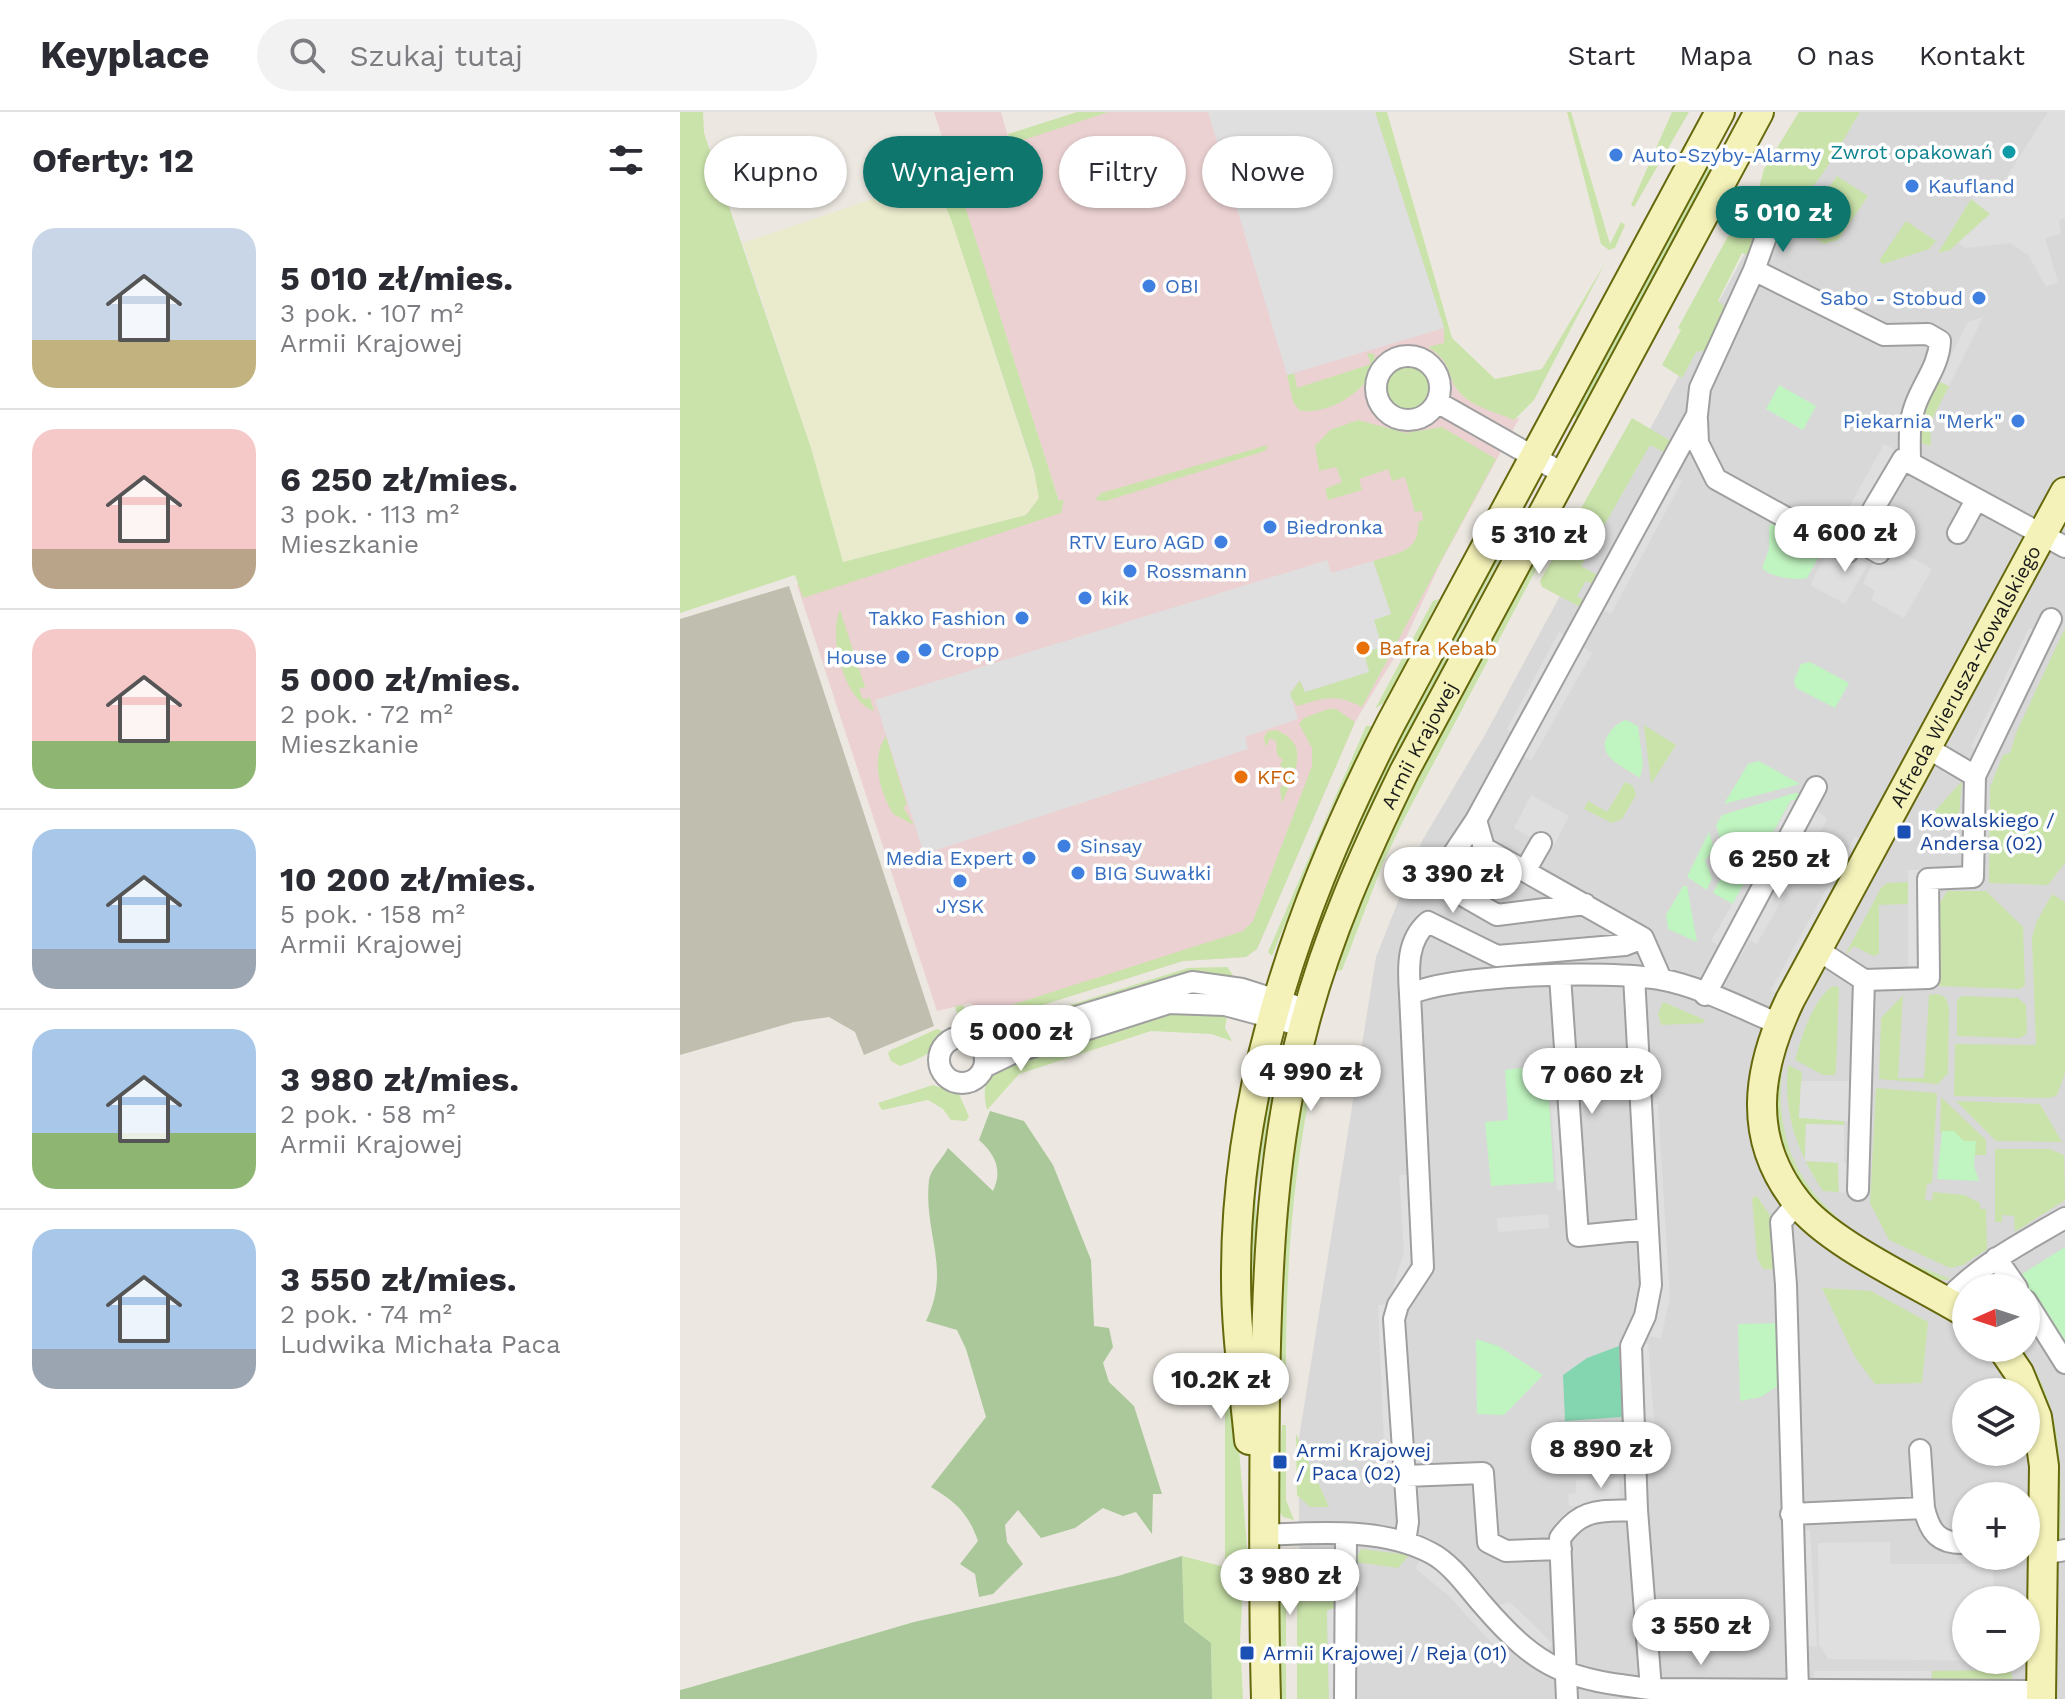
<!DOCTYPE html>
<html lang="pl">
<head>
<meta charset="utf-8">
<style>
  body { margin:0; font-family:"Work Sans",sans-serif; background:#f2f2f3; color:#2b2b33; height:100vh; display:flex; flex-direction:column; font-size:30px; white-space:nowrap }
  * { box-sizing:border-box; margin:0 }
  p { font-size:26px; color:#7c7c81 }
  .icon { flex:none; width:44px; height:44px; fill:none; stroke:currentColor; stroke-width:2; stroke-linecap:round; stroke-linejoin:round }
  .map { position:relative; flex:1; overflow:hidden }
  .panel { display:flex; flex-direction:column; background:#fff; width:680px }
  .panel>* { flex:none }
  .top-card { position:absolute; left:24px; top:24px; width:760px; height:72px; display:flex; gap:16px }
  .needle { width:52px; rotate:267deg }
  .controls { position:absolute; left:1272px; top:1162px; display:grid; gap:16px }
  .controls a { display:grid; place-items:center; width:88px; height:88px; border-radius:50%; background:#fff; box-shadow:0 2px 6px #0004; font-size:40px }
  .price { position:absolute; translate:-50% -68px; padding:0 18px; border-radius:28px; background:#fff; color:#222; font-size:26px; line-height:52px; filter:drop-shadow(0 2px 4px #0008) }
  .price::after { content:''; position:absolute; left:50%; top:48px; width:24px; height:18px; margin-left:-12px; background:inherit; clip-path:polygon(0 0,100% 0,50% 100%) }
  .price.active { background:#0f766e; color:#fff }
  ul { padding:0; list-style:none }
  li { display:flex; align-items:center; gap:24px; height:200px; padding:0 32px }
  li+li { border-top:2px solid #e1e1e2 }
  li span { display:grid; place-items:center; flex:none; width:224px; height:160px; border-radius:24px; color:#555 }
  li>.icon { margin-inline-start:auto }
  span .icon { width:96px; height:96px; fill:#fffc; stroke-width:1 }
  li b { font-size:34px }
  h2 { display:flex; justify-content:space-between; align-items:center; height:96px; padding:0 32px; font-size:34px }
  .tag { padding:0 28px; border-radius:36px; background:#fff; box-shadow:0 2px 6px #0004; font-size:28px; line-height:72px }
  .tag.active { background:#0f766e; color:#fff }
  header { display:flex; align-items:center; gap:48px; box-sizing:border-box; height:112px; padding:0 40px; background:#fff; border-bottom:2px solid #e1e1e2 }
  header strong { font-size:38px }
  nav { display:flex; gap:44px; margin-inline-start:auto; font-size:28px }
  .search { width:560px; height:72px; background:#f2f2f3; display:flex; align-items:center; gap:20px; box-sizing:border-box; padding:0 28px; border-radius:44px; color:#7c7c81; font-size:30px }
  main { display:flex; flex:1; min-height:0 }
  .map>svg:first-child { display:block }
</style>
</head>
<body>
<header>
<strong>Keyplace</strong>
<div class="search"><svg class="icon" aria-label="search" viewBox="0 0 24 24"><circle cx="10" cy="10" r="6"/><path d="M15 15l6 6"/></svg>Szukaj tutaj</div>
<nav><a>Start</a><a>Mapa</a><a>O nas</a><a>Kontakt</a></nav>
</header>
<main>
<section class="panel">
<h2>Oferty: 12<svg class="icon" aria-label="filters" viewBox="0 0 24 24"><path d="M4 7h16M4 17h16"/><circle cx="9" cy="7" r="2"/><circle cx="15" cy="17" r="2"/></svg></h2>
<ul>
<li><span style="background:linear-gradient(#c9d6e8 70%,#c2b280 0)"><svg class="icon" aria-label="home" viewBox="0 0 24 24"><path d="M3 11l9-7 9 7M6 9v11h12V9"/></svg></span><div><b>5 010 zł/mies.</b><p>3 pok. · 107 m²</p><p>Armii Krajowej</p></div></li>
<li><span style="background:linear-gradient(#f6c9c9 75%,#b9a48a 0)"><svg class="icon" aria-label="home" viewBox="0 0 24 24"><path d="M3 11l9-7 9 7M6 9v11h12V9"/></svg></span><div><b>6 250 zł/mies.</b><p>3 pok. · 113 m²</p><p>Mieszkanie</p></div></li>
<li><span style="background:linear-gradient(#f6c9c9 70%,#8fb573 0)"><svg class="icon" aria-label="home" viewBox="0 0 24 24"><path d="M3 11l9-7 9 7M6 9v11h12V9"/></svg></span><div><b>5 000 zł/mies.</b><p>2 pok. · 72 m²</p><p>Mieszkanie</p></div></li>
<li><span style="background:linear-gradient(#a9c7e8 75%,#9aa5b1 0)"><svg class="icon" aria-label="home" viewBox="0 0 24 24"><path d="M3 11l9-7 9 7M6 9v11h12V9"/></svg></span><div><b>10 200 zł/mies.</b><p>5 pok. · 158 m²</p><p>Armii Krajowej</p></div></li>
<li><span style="background:linear-gradient(#a9c7e8 65%,#8fb573 0)"><svg class="icon" aria-label="home" viewBox="0 0 24 24"><path d="M3 11l9-7 9 7M6 9v11h12V9"/></svg></span><div><b>3 980 zł/mies.</b><p>2 pok. · 58 m²</p><p>Armii Krajowej</p></div></li>
<li><span style="background:linear-gradient(#a9c7e8 75%,#9aa5b1 0)"><svg class="icon" aria-label="home" viewBox="0 0 24 24"><path d="M3 11l9-7 9 7M6 9v11h12V9"/></svg></span><div><b>3 550 zł/mies.</b><p>2 pok. · 74 m²</p><p>Ludwika Michała Paca</p></div></li>
</ul>
</section>
<div class="map">
<svg width="1385" height="1587" viewBox="0 0 1385 1587">
  <rect width="100%" height="100%" fill="#ece8e1"/>
  <path fill="#d9d8d8" fill-rule="evenodd" d="M1141,0H1385V1587H622L618,1332L696,845L742,729L806,621ZM1286,1176H1346V1236H1286ZM1286,1280H1346V1340H1286ZM1286,1384H1346V1444H1286ZM1286,1488H1346V1548H1286Z"/>
  <path fill="#ecd1d2" d="M254,0H321L329,28L415,0H704L765,216L775,272L833,308L840,305L760,452L725,528L675,610L577,837L566,845L503,849L308,910L297,904L291,891L257,899L117,473L381,395Z"/>
  <path fill="#c0beae" d="M109,474L254,914L184,943L175,920L149,905L114,910L0,943V507Z"/>
  <path fill="#eaeacd" d="M245,69L261,83L272,110L359,377V386L346,403L163,450L131,336L63,131Z"/>
  <path fill="#cae3aa" d="M0,0H23L24,21L131,336L163,450L346,403L359,386L354,359L272,110L261,83L245,69L262,64L276,66L379,389L384,388L381,401L123,486L115,463L0,501Z
    M397,0H429L331,32L328,22Z
    M695,0H707L772,226L815,267L862,257L925,151L854,288L834,308C818,301 793,295 781,282C765,265 775,252 748,235L764,231V216Z
    M887,0H891L930,132L941,110L945,113L935,136L929,138L921,132Z
    M992,0H1009L954,95L951,93Z
    M1119,0H1180C1166,22 1130,94 1104,98C1094,100 1085,92 1076,87L1084,57Z
    M1029,48L1032,68L903,309L890,302Z
    M1157,64L1188,84L1158,128L1144,132L1130,123L1127,105Z
    M1291,87L1311,101L1270,138L1258,141Z
    M1062,109L1075,116L1070,144L1062,141L1038,189L1046,196L1028,238L1016,240L1002,266L982,253L1001,218L998,216L1047,126Z
    M1226,109L1256,129L1249,137L1203,152L1199,149Z
    M687,241L694,242C701,273 647,306 619,298L613,290L607,263L614,261L617,276L691,252Z
    M704 276a24 24 0 1 1 48 0a24 24 0 1 1-48 0Z
    M1258,269L1269,274L1250,311L1251,334L1238,330L1241,304Z
    M952,306L996,332L990,343L970,333L901,454L921,465L917,474L906,469L897,484L906,490V498L862,475L860,469Z
    M678,308L726,321L762,315L816,347L682,595C656,581 644,586 617,594L609,583L620,568L625,580L683,541L694,507L711,502L693,449C716,442 741,439 738,410L743,408L742,399L735,400L725,365L712,369L708,357L679,367L682,378L648,388L645,377L662,370L656,355L639,359L635,334L650,318Z
    M588,333L585,339L426,389L415,388L421,381Z
    M840,397L845,400L781,519L631,855L621,851L677,706Z
    M868,413L877,418L723,709L703,751L662,858L651,860L690,754Z
    M759,487L706,589L695,597L753,489Z
    M160,498L185,575L179,577L183,587L190,586L194,599C164,589 148,524 160,498Z
    M1385,516V751L1368,773L1309,771L1310,675L1323,643L1330,641L1336,621Z
    M648,597H656L675,610L577,837L566,845L503,849L308,910L297,904L292,895L305,900L325,895L563,819L573,809L632,654V636L619,612L624,606Z
    M964,613L996,633L971,672Z
    M686,614H701L651,697L592,844L588,840Z
    M596,618C633,632 613,664 602,691L600,677L608,662L600,653L603,648L597,643L596,629L590,626L586,635L584,625L588,619Z
    M206,624L227,693L223,695L234,713L213,702C200,679 190,648 206,624Z
    M1282,669L1278,715L1255,713V699Z
    M945,670L953,674L956,683L942,707L932,711L904,697L908,689L927,700Z
    M1228,770V792L1199,793V842L1193,844L1174,834L1164,845L1201,776L1207,771Z
    M1267,779H1306L1343,815L1345,873L1340,877L1258,874L1260,791Z
    M1372,782L1385,790V961L1377,983L1369,986L1274,984L1275,932L1356,933L1352,826L1356,811Z
    M547,855L555,866L319,922C296,921 281,920 275,894L283,893C288,909 295,918 313,917L508,856Z
    M1153,874L1159,875L1156,959L1155,963H1143L1115,948C1121,926 1133,887 1153,874Z
    M1257,882L1265,885L1269,896L1268,961L1258,972L1199,967L1201,906L1223,883L1218,966H1244L1249,883Z
    M1282,884L1338,886L1346,893L1347,921L1340,926L1277,924V888Z
    M983,890L1025,908L1023,911L981,913L978,902Z
    M488,900H528L547,904L545,916L552,929L531,922L471,919L339,962L307,998C302,976 304,964 324,951Z
    M257,917L262,919C255,942 241,946 220,954L211,949L208,941L211,938Z
    M1098,945L1104,947C1083,1070 1167,1129 1271,1167L1253,1169L1164,1119L1123,1077L1098,1022L1094,996Z
    M1108,953L1122,960L1119,1005L1164,1009V1013L1126,1012L1125,1048L1158,1050L1159,1080L1143,1079C1117,1039 1103,1002 1108,953Z
    M593,955L597,956L576,1082V1275L566,1154L579,1031Z
    M623,960L633,966C611,1070 605,1173 606,1279H603L597,1247L596,1169Z
    M253,973L279,982L289,1005L286,1009L271,1008L263,997L248,988L202,998L198,991Z
    M1196,976L1257,981L1252,1071L1247,1072L1245,1088L1252,1089L1253,1080L1284,1083L1300,1091V1097H1306L1307,1137L1283,1153L1270,1156L1209,1128L1190,1091Z
    M1261,985L1306,1028V1043H1295V1029H1284L1262,1019L1260,1022Z
    M1276,989L1360,992L1382,1030L1316,1029Z
    M552,1034L551,1240L569,1459L564,1460L560,1527L563,1587H532L531,1531L504,1510L502,1444L545,1455V1267L541,1142Z
    M1315,1037H1370L1384,1043L1385,1088L1335,1120L1334,1104L1322,1103V1110H1315Z
    M1077,1084L1096,1112V1158L1083,1157L1077,1146L1072,1086Z
    M1142,1176L1191,1179L1248,1210L1242,1271L1195,1272L1175,1245Z
    M1337,1236H1342C1385,1300 1382,1357 1380,1431L1375,1426C1376,1351 1381,1300 1337,1236Z
    M602,1313H606V1388L614,1408L603,1405L596,1394Z
    M616,1322L649,1395H630L617,1383Z
    M681,1437L729,1443L718,1456L675,1450Z
    M623,1455H647V1484L659,1487V1494L647,1499L649,1587H617V1469Z
    M597,1469L606,1471V1587H596Z
    M1331,1558L1333,1570H1252V1559Z"/>
  <path fill="#aac899" d="M310,999L344,1009L373,1053L411,1148L414,1214L429,1216L433,1235L423,1251L429,1270L454,1294L482,1382H473L472,1422L456,1400L443,1404L423,1396L395,1416L361,1426L338,1398L325,1413L327,1430L343,1452L313,1482L299,1485L295,1462L280,1452L298,1429C288,1401 276,1390 251,1375L306,1305L286,1237L277,1218L246,1209C272,1157 243,1121 249,1068C250,1058 263,1046 268,1036L313,1079C323,1058 315,1042 299,1028Z
    M502,1444L504,1510L531,1531L532,1587H0V1578L8,1576L234,1510L438,1464Z"/>
  <path fill="#c0f4c0" d="M1099,273L1136,294L1123,318L1086,297Z
    M1093,411L1136,438L1139,444L1127,466C1115,469 1090,465 1082,456L1089,437V414Z
    M1130,550L1169,571L1155,596L1116,576L1114,568L1121,552Z
    M946,608L958,614L963,652L960,666C947,657 916,645 927,625C931,617 937,611 946,608Z
    M1079,649L1120,672L1044,692L1068,652Z
    M1115,681H1120L1121,690L1111,688L1053,792L1033,781L1039,769L1049,762L1051,752L1043,738L1036,713L1042,703Z
    M1029,720L1034,736L1025,749L1032,766L1027,778L1007,765Z
    M1003,774H1007L1017,830L988,817L986,803Z
    M867,953L874,1070L811,1074L805,1010L828,1008L825,958Z
    M1262,1019H1274L1284,1029H1296L1294,1054L1299,1069L1257,1067Z
    M1385,1135V1232L1339,1164Z
    M1099,1211V1273L1081,1285L1060,1289L1058,1212Z
    M796,1227L818,1234L863,1263L824,1303L797,1302Z"/>
  <path fill="#84d6b0" d="M939,1234L942,1305L885,1309L883,1263L907,1246Z"/>
  <path fill="#dfdfdf" d="M528,0H695L764,216L607,263Z
    M1368,0H1385V106L1379,108L1381,122L1365,126L1378,170L1366,175L1349,144L1330,131L1286,136L1278,131L1310,102L1291,87L1298,74L1315,83Z
    M1303,205L1269,274L1258,269L1288,210Z
    M1204,332L1225,344L1175,427L1157,417Z
    M985,361L1002,369L931,502L914,493Z
    M1204,430L1252,457L1224,506L1191,488L1195,479L1183,471Z
    M1153,431L1188,452L1165,492L1130,473Z
    M647,448L651,461L693,449L711,502L694,508L702,535L684,541L689,560L625,580L620,568L610,581L618,607L565,625L568,637L244,742L195,588Z
    M1349,516L1359,521L1301,640L1291,635Z
    M879,520L912,541L851,649L834,639L841,625L827,617Z
    M851,683L889,704L872,737L834,716Z
    M1112,688L1128,691L1147,707L1077,832L1069,828L1060,846L1031,829Z
    M1175,724L1187,730L1103,884L1091,878Z
    M1228,758H1241L1240,854H1228Z
    M880,939L890,1078H877L867,940Z
    M1121,969H1181L1179,1010L1119,1006Z
    M966,992H978L990,1186L981,1226L969,1224L979,1183Z
    M1126,1012L1164,1013V1050L1171,1052V1081L1159,1080L1158,1051L1125,1049Z
    M734,1062L737,1146L723,1178L713,1175L724,1140L719,1063Z
    M868,1102L869,1116L818,1120L817,1106Z
    M711,1192L716,1333H704L698,1193Z
    M957,1232H968L975,1317L961,1318Z
    M942,1324L943,1349L896,1350L895,1326Z
    M939,1366L940,1393L889,1394L888,1382L896,1381V1368Z
    M1130,1418L1137,1534H1124L1118,1419Z
    M1210,1430V1452H1313L1314,1488H1286V1548L1315,1549L1148,1547L1139,1532L1138,1431Z
    M740,1446L773,1468L826,1530L817,1537L768,1483L736,1457Z
    M830,1490L873,1532L865,1540L816,1494Z
    M659,1494L662,1587H649L647,1499Z
    M1134,1559H1251V1570L1134,1569Z"/>
  <g fill="none" stroke-linecap="round" stroke-linejoin="round">
    <defs>
      <path id="street" d="M1074,158L1091,111
        M696 276a32 32 0 1 1 64 0a32 32 0 1 1-64 0Z
        M757,290L884,362
        M1017,307L1018,331L1036,367L1168,440L1223,347L1385,435
        M1278,421L1296,388
        M1175,427L1199,441
        M1246,635L1295,664
        M796,708L756,768L817,803L905,792
        M845,759L861,731
        M1138,838L1184,868
        M880,864L898,1124L968,1117
        M954,864L971,1173L965,1204L951,1234L957,1398
        M981,867L963,826L804,736L796,708L1017,303L1020,276L1074,158L1204,223L1248,222L1260,229C1259,254 1243,271 1235,294C1228,313 1230,331 1230,351
        M730,882C728,855 727,828 748,810L817,844L945,833L963,826
        M1025,883L1136,675
        M259 948a23 23 0 1 1 46 0a23 23 0 1 1-46 0Z
        M294,929L308,931L323,927L512,870L562,877L628,898
        M304,955L333,941L489,891L545,893L623,914
        M1178,1078L1184,868L1249,866L1248,767L1293,765L1295,664L1371,507
        M1117,1091L1101,1110L1106,1173L1118,1578
        M1316,1146L1337,1176
        M1266,1189C1300,1152 1342,1131 1385,1106
        M1346,1189L1385,1251
        M1240,1338L1244,1396
        M725,1364L803,1361L808,1430L826,1439L881,1437
        M1111,1402L1244,1396C1250,1421 1259,1432 1286,1431
        M582,1423C637,1421 702,1415 751,1441C772,1452 788,1476 803,1493C860,1559 887,1567 971,1577L1361,1579
        M725,1430L728,1410L714,1207L718,1193L743,1155L730,882C776,862 928,858 979,867C1019,874 1061,896 1099,912
        M1363,1442L1385,1438
        M665,1587L666,1423
        M887,1587L880,1426C903,1394 922,1400 957,1398L971,1577"/>
      <g id="secondary">
        <path id="s1" d="M1286,1201C1239,1172 1149,1132 1117,1090C1066,1026 1077,957 1110,888L1385,380"/>
        <path d="M1322,1236L1339,1261L1357,1305L1364,1354L1361,1587"/>
        <path d="M569,1328C564,1274 556,1220 556,1166C555,971 623,782 711,611L1040,0"/>
        <path id="s2" d="M586,1587C583,1484 584,1382 585,1279C587,1156 592,1032 624,913C647,825 684,742 724,660L1079,0"/>
      </g>
    </defs>
    <use href="#street" stroke="#9f9f9f" stroke-width="24"/>
    <use href="#secondary" stroke="#65680c" stroke-width="32"/>
    <use href="#street" stroke="#fff" stroke-width="20"/>
    <use href="#secondary" stroke="#f4f2b8" stroke-width="28"/>
  </g>
  <circle fill="#0f9aa8" stroke="#fff" stroke-width="3" cx="1329" cy="40" r="8"/>
  <g fill="#3f7fe0" stroke="#fff" stroke-width="3">
    <circle cx="936" cy="43" r="8"/>
    <circle cx="1232" cy="74" r="8"/>
    <circle cx="469" cy="174" r="8"/>
    <circle cx="1299" cy="186" r="8"/>
    <circle cx="1338" cy="309" r="8"/>
    <circle cx="590" cy="415" r="8"/>
    <circle cx="541" cy="430" r="8"/>
    <circle cx="450" cy="459" r="8"/>
    <circle cx="405" cy="486" r="8"/>
    <circle cx="342" cy="506" r="8"/>
    <circle cx="245" cy="538" r="8"/>
    <circle cx="223" cy="545" r="8"/>
    <circle cx="384" cy="734" r="8"/>
    <circle cx="349" cy="746" r="8"/>
    <circle cx="398" cy="761" r="8"/>
    <circle cx="280" cy="769" r="8"/>
  </g>
  <g fill="#e8710a" stroke="#fff" stroke-width="3">
    <circle cx="683" cy="536" r="8"/>
    <circle cx="561" cy="665" r="8"/>
  </g>
  <g fill="#1a4fb4" stroke="#fff" stroke-width="3">
    <rect x="1216" y="712" width="16" height="16" rx="4"/>
    <rect x="592" y="1342" width="16" height="16" rx="4"/>
    <rect x="559" y="1533" width="16" height="16" rx="4"/>
  </g>
  <g text-anchor="middle" stroke-width="7" stroke-linejoin="round" paint-order="stroke">
    <g font-size="20" fill="#0d838f" stroke="#fff" text-anchor="end">
      <text x="1313" y="47">Zwrot opakowań</text>
    </g>
    <g font-size="20" fill="#366cbe" stroke="#fff" text-anchor="start">
      <text x="952" y="50">Auto-Szyby-Alarmy</text>
      <text x="1248" y="81">Kaufland</text>
      <text x="485" y="181">OBI</text>
      <text x="1283" y="193" text-anchor="end">Sabo - Stobud</text>
      <text x="1322" y="316" text-anchor="end">Piekarnia "Merk"</text>
      <text x="606" y="422">Biedronka</text>
      <text x="525" y="437" text-anchor="end">RTV Euro AGD</text>
      <text x="466" y="466">Rossmann</text>
      <text x="421" y="493">kik</text>
      <text x="326" y="513" text-anchor="end">Takko Fashion</text>
      <text x="261" y="545">Cropp</text>
      <text x="207" y="552" text-anchor="end">House</text>
      <text x="400" y="741">Sinsay</text>
      <text x="333" y="753" text-anchor="end">Media Expert</text>
      <text x="414" y="768">BIG Suwałki</text>
      <text x="280" y="801" text-anchor="middle">JYSK</text>
    </g>
    <g font-size="20" fill="#c56008" stroke="#fff" text-anchor="start">
      <text x="699" y="543">Bafra Kebab</text>
      <text x="577" y="672">KFC</text>
    </g>
    <g font-size="20" fill="#1b1b1b" stroke="#fff">
      <text dy="7" stroke="none"><textPath href="#s1" startOffset="786">Alfreda Wierusza-Kowalskiego</textPath></text>
      <text dy="7" stroke="none"><textPath href="#s2" startOffset="980">Armii Krajowej</textPath></text>
    </g>
    <g font-size="20" fill="#164399" stroke="#fff" text-anchor="start">
      <text x="1240" y="715">Kowalskiego /<tspan x="1240" dy="23">Andersa (02)</tspan></text>
      <text x="616" y="1345">Armi Krajowej<tspan x="616" dy="23">/ Paca (02)</tspan></text>
      <text x="583" y="1548">Armii Krajowej / Reja (01)</text>
    </g>
  </g>
</svg>
<div class="controls">
<a><svg class="needle" viewBox="-14 -14 28 28"><path d="M0-13l5 13h-10z" fill="#e53935"/><path d="M0 13l5-13h-10z" fill="#7c7c81"/></svg></a>
<a><svg class="icon" aria-label="layers" viewBox="0 0 24 24"><path d="M12 4l9 5-9 5-9-5zM3 14l9 5 9-5"/></svg></a>
<a>+</a>
<a>−</a>
</div>
<b class="price active" style="left:1103px;top:142px">5 010 zł</b>
<b class="price" style="left:1165px;top:462px">4 600 zł</b>
<b class="price" style="left:859px;top:464px">5 310 zł</b>
<b class="price" style="left:1099px;top:788px">6 250 zł</b>
<b class="price" style="left:773px;top:803px">3 390 zł</b>
<b class="price" style="left:341px;top:961px">5 000 zł</b>
<b class="price" style="left:631px;top:1001px">4 990 zł</b>
<b class="price" style="left:912px;top:1004px">7 060 zł</b>
<b class="price" style="left:541px;top:1309px">10.2K zł</b>
<b class="price" style="left:921px;top:1378px">8 890 zł</b>
<b class="price" style="left:610px;top:1505px">3 980 zł</b>
<b class="price" style="left:1021px;top:1555px">3 550 zł</b>
<div class="top-card">
<a class="tag">Kupno</a>
<a class="tag active">Wynajem</a>
<a class="tag">Filtry</a>
<a class="tag">Nowe</a>
</div>
</div>
</main>
</body>
</html>
